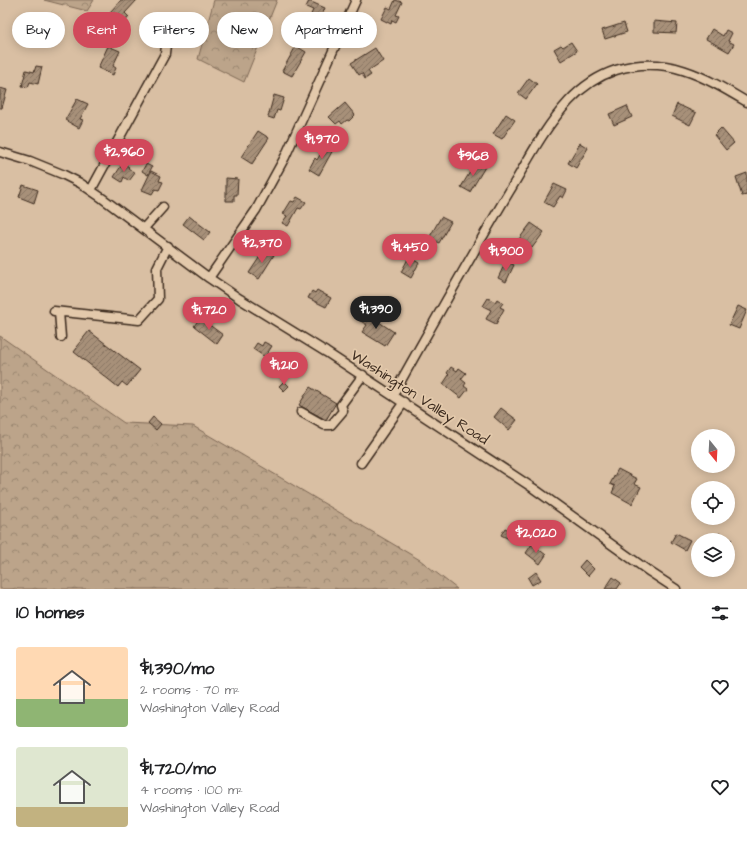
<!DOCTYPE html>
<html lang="en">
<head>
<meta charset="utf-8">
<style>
  body { margin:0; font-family:"Architects Daughter",sans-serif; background:#f6f6f6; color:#202124; height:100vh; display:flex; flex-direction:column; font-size:15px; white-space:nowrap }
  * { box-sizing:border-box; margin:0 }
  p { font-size:13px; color:#757577 }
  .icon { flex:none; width:22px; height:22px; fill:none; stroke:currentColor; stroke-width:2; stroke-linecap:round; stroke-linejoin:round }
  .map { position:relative; height:589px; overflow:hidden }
  .drawer { display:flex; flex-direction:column; background:#fff; flex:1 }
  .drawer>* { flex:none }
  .guide { position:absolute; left:12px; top:12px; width:400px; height:36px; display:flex; gap:8px }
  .needle { width:26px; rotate:162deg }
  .buttons { position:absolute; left:691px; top:429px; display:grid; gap:8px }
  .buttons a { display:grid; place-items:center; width:44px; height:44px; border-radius:50%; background:#fff; box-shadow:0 2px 10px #0003; font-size:20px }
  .price { position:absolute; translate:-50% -34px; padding:0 9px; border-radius:14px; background:#d1495b; color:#fff; font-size:13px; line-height:26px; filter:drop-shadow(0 1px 2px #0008) }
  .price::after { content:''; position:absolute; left:50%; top:24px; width:12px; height:9px; margin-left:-6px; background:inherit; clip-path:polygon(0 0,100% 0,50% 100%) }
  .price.selected { background:#222; color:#fff }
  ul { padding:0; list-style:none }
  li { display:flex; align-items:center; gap:12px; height:100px; padding:0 16px }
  li span { display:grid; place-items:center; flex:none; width:112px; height:80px; border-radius:4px; color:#555 }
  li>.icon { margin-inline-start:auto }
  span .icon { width:48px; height:48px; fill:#fffc; stroke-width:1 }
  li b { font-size:17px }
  h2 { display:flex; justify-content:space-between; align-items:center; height:48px; padding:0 16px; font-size:17px }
  .pill { padding:0 14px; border-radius:18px; background:#fff; box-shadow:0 2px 10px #0003; font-size:14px; line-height:36px }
  .pill.selected { background:#d1495b; color:#fff }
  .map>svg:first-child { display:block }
</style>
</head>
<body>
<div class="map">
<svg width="747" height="589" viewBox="0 0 747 589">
  <defs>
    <pattern id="forest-crowns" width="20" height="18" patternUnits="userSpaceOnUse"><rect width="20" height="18" fill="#bca48a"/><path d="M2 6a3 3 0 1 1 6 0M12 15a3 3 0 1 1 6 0" fill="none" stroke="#9a8670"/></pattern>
    <pattern id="building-hatch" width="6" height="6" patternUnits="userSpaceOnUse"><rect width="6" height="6" fill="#a79079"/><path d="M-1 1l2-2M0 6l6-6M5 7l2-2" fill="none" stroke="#897663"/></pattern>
  </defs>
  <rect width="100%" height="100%" fill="#d9bfa3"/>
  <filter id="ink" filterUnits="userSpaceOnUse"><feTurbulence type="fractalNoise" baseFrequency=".025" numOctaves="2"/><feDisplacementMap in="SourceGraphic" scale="8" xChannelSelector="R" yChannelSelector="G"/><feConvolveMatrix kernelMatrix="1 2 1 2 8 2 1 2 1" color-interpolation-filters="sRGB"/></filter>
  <g filter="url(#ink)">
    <path fill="url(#forest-crowns)" stroke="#7c6754" d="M44,0H94L87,11Z
      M214,0H277L244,82L198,59Z
      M0,336L124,423L193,426L420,560L457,589H0Z"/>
    <path fill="url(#building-hatch)" stroke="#3b2a1e" d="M121,0H137L125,13L129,17L123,24L110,12Z
      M395,0L402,2L396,15L399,16L396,22L392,20L391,24L381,19L387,7L391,9Z
      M309,1L325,8L314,34L308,31L313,20L309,19L313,10L306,7Z
      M45,16L54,19L50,32L42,30Z
      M654,21L677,23L676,33L654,32Z
      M624,23L627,32L605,39L602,30Z
      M712,29L723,36L726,30L732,33L728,41L734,44L729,52L706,39Z
      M571,42L577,51L561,61L554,49L561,45L563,47Z
      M108,46L120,51L113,66L116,68L113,75L98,68Z
      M296,46L306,52L292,76L282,71Z
      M375,48L383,61L368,71L371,75L365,79L362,73L359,75L351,63Z
      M36,66L42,67L38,84L30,82L28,87L22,86L26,70L34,72Z
      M529,78L537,84L526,99L518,93Z
      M0,88L7,90L2,108H0Z
      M274,95L284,98L280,111L277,110L274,119L268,117Z
      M77,99L88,104L80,119L83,120L79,128L65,120Z
      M345,103L355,115L349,121L347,120L342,124L340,121L336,124L329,117Z
      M677,104L696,113L690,125L672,116Z
      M627,106L632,117L614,125L609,114Z
      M506,114L515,120L502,139L493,134Z
      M721,128L734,143L726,150L714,135Z
      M258,131L269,138L252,164L241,157Z
      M580,143L588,148L576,168L568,163Z
      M326,144L334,148L319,175L309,169L315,158L317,160Z
      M476,162L485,167L470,192L461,187Z
      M123,163L129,167L128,168L135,173L129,181L124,177L122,182L114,177Z
      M146,164L152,167L148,175L142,171Z
      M151,171L161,176L159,181L163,182L159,190L155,189L152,194L142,190Z
      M747,173V195L742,196L736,177Z
      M226,178L238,179L237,195H234V201H226Z
      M554,184L567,190L563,198L560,196L553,207L544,202Z
      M23,185L38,190L34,203L19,197Z
      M297,197L306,202L301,209L298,208L288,226L282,223L287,216L283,214L291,201L294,202Z
      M189,216L210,232L204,240L183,224Z
      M441,217L451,222L439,243L429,238Z
      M531,223L544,232L532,248L519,239Z
      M265,249L274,255L259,279L249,273Z
      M409,257L419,263L411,278L401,272Z
      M506,261L514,265L506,282L498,278Z
      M317,290L331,298L326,307L308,298L312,291L315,293Z
      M488,298L495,302L497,299L503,303L500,307L504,309L496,324L486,319L491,310L483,306Z
      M738,306L747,310L739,329L729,325Z
      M364,312L394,332L385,346L362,332L367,325L359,320Z
      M200,318L223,335L217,344L194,326Z
      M89,331L140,370L127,386L122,382L118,387L74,352L77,348L76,347Z
      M264,342L272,346L265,357L253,349L257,343L262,346Z
      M283,355L296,363L290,372L277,364Z
      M451,367L457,371L459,368L466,373L461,379L466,383L464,386L468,389L461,398L443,384L449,375L447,373Z
      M284,381L289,386L284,391L279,386Z
      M310,387L336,403L326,420L299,405Z
      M501,408L517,420L509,430L494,417Z
      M153,417L161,424L156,430L148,423Z
      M618,469L637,479L634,484L641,487L632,504L612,493L615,486L610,484Z
      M505,528L517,534L513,541L501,535Z
      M676,533L690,540L685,550L671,542Z
      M719,533L732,540H715Z
      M532,544L546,555L540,564L526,553Z
      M585,560L594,569L588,576L579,567Z
      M536,572L541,580L532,585L528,578Z
      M613,577L621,583L617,589H605Z"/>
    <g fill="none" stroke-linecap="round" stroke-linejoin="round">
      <defs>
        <path id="minor" d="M0,152L30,161L62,174L80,183L102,198L209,278L240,299L326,352L533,488L650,572L676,589
          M91,190L165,54L166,46L164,36
          M144,228L163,207
          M209,278L256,210L285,157L356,0
          M54,311L139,320L158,299L157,268L168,246
          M59,312L61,337
          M393,395C431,327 469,259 509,192C527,162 544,128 569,101C582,87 598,76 616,70C667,54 705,77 747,102
          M301,412L324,425H331L343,411L341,405L363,375
          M361,463L404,402"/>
      </defs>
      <use href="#minor" stroke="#3b2a1e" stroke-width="11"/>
      <use href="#minor" stroke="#e3c9ab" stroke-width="8"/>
    </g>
  </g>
  <g text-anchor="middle" stroke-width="3.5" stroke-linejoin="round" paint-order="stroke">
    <g font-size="15" fill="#3b2a1e" stroke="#e3c9ab">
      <text transform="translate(420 397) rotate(33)" y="5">Washington Valley Road</text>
    </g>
  </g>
</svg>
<div class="buttons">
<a><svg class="needle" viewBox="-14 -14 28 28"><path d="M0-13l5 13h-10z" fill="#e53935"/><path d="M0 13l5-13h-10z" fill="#757577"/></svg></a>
<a><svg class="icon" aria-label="locate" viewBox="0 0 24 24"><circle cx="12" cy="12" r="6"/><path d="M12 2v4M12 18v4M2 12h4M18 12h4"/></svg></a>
<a><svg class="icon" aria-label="layers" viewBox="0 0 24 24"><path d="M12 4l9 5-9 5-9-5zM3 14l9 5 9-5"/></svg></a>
</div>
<b class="price" style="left:322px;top:160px">$1,970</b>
<b class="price" style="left:124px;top:173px">$2,960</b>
<b class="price" style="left:473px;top:177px">$968</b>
<b class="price" style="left:262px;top:264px">$2,370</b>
<b class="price" style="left:410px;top:268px">$1,450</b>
<b class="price" style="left:506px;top:272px">$1,900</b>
<b class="price selected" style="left:376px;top:330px">$1,390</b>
<b class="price" style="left:209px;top:331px">$1,720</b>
<b class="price" style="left:284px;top:386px">$1,210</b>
<b class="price" style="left:536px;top:554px">$2,020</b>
<div class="guide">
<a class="pill">Buy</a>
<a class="pill selected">Rent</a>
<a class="pill">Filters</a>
<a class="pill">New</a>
<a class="pill">Apartment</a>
</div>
</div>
<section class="drawer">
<h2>10 homes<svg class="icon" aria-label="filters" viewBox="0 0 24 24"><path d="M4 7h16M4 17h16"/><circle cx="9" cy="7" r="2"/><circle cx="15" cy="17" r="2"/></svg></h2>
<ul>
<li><span style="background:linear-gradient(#ffd9b3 65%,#8fb573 0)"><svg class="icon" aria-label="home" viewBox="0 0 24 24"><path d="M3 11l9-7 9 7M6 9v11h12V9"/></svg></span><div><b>$1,390/mo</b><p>2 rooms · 70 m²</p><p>Washington Valley Road</p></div><svg class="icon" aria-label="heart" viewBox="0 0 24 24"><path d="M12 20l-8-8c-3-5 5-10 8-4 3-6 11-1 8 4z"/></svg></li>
<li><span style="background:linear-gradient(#dfe7d0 75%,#c2b280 0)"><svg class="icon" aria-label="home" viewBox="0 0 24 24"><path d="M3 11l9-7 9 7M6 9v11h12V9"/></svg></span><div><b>$1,720/mo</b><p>4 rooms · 100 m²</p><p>Washington Valley Road</p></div><svg class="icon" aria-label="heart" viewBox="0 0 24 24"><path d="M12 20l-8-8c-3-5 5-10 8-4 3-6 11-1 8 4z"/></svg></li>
</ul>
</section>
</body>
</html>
